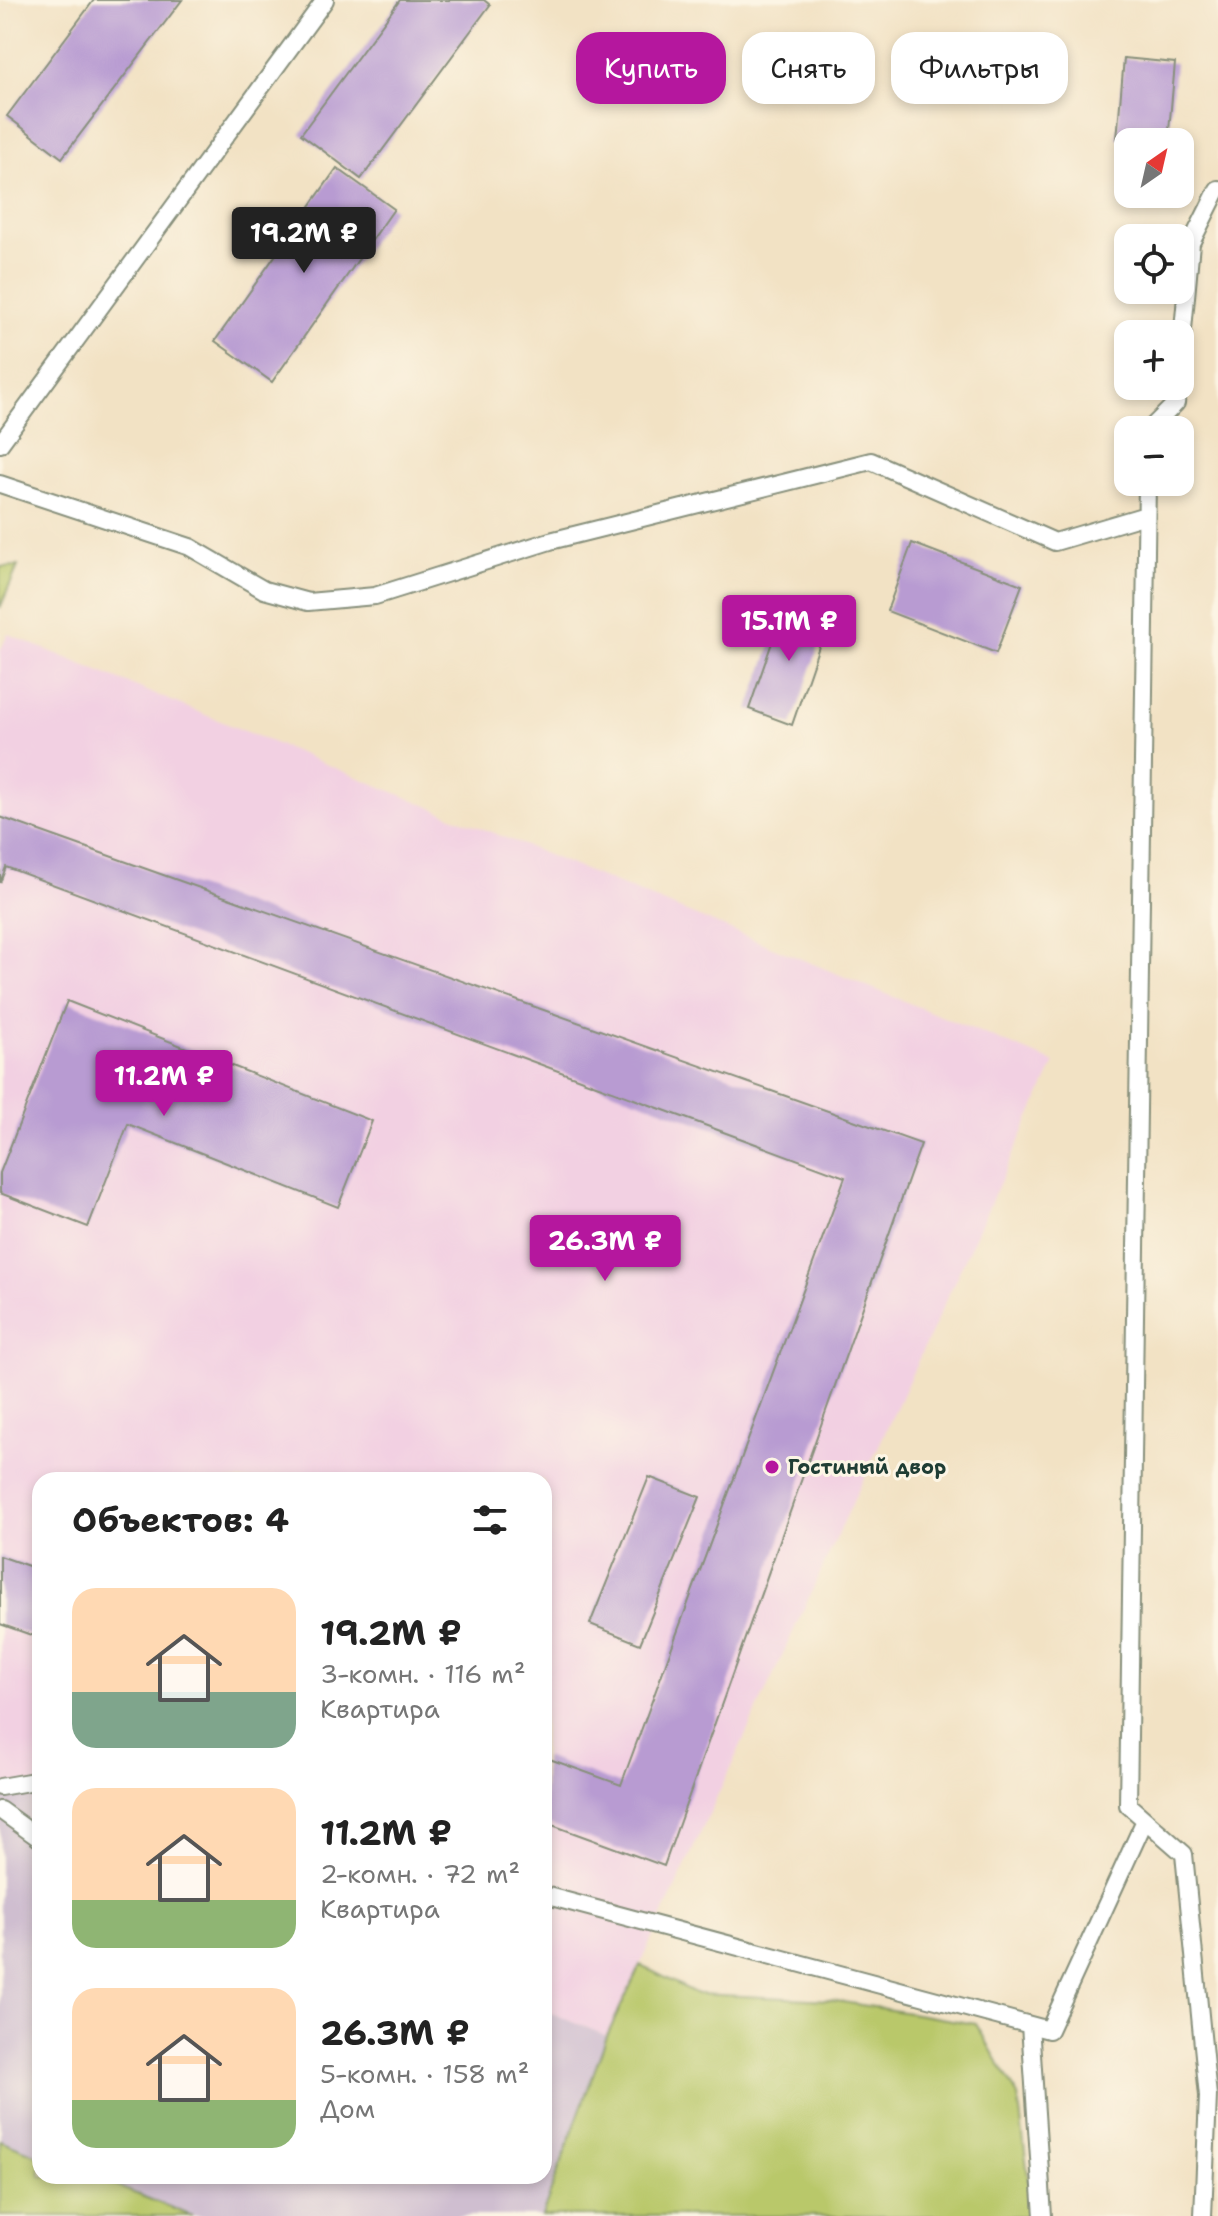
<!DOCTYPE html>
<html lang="ru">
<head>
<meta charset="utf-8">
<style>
  body { margin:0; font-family:"Shantell Sans",sans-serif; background:#f6f6f6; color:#222; height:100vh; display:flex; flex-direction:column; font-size:30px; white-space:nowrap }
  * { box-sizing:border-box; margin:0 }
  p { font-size:26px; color:#767676 }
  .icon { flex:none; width:44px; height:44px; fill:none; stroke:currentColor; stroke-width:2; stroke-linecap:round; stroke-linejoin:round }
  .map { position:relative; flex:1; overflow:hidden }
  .panel { position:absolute; left:32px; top:1472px; width:520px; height:712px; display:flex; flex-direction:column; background:#fff; border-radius:24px; box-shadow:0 4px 12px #0003 }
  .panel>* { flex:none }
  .hud { position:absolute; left:576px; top:32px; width:522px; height:72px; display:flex; gap:16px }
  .needle { width:52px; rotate:34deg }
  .controls { position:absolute; left:1114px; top:128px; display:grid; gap:16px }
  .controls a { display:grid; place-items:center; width:80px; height:80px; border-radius:16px; background:#fff; box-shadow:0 4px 12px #0003; font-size:40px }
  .price { position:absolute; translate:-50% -68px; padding:0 18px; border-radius:8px; background:#b5179e; color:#fff; font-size:26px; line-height:52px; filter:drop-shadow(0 2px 4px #0008) }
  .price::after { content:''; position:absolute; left:50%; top:48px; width:24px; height:18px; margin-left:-12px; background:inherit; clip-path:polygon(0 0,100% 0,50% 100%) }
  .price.current { background:#222; color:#fff }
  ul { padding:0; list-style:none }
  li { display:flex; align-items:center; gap:24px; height:200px; padding:0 40px }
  li span { display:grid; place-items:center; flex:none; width:224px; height:160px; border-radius:24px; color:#555 }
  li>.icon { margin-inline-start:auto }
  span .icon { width:96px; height:96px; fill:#fffc; stroke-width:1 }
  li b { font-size:34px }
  h2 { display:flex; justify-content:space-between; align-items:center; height:96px; padding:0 40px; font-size:34px }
  .pill { padding:0 28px; border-radius:24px; background:#fff; box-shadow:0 4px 12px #0003; font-size:28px; line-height:72px }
  .pill.current { background:#b5179e; color:#fff }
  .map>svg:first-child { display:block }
</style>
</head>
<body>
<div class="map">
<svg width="1218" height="2216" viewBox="0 0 1218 2216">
  <rect width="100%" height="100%" fill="#fcf5e5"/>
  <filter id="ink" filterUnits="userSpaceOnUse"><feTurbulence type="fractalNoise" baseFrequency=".0125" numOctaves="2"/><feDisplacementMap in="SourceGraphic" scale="16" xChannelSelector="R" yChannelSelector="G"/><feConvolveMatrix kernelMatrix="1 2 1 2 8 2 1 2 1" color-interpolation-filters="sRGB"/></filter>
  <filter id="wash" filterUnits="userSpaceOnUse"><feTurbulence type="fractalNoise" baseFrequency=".006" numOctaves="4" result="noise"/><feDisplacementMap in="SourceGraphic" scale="32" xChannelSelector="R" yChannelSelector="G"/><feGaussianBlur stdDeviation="1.8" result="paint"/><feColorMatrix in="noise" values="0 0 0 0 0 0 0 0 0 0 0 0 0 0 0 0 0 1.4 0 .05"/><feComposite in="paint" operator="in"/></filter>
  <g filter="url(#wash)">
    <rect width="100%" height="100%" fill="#f2e2c4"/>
    <path fill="#f2d0e2" d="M8,634L1055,1063L607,2036L544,2010V1480H40V1799L0,1782V651Z"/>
    <path fill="#cfbed0" d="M0,1782L40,1799V2156L0,2140Z
      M544,2010L607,2036L542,2216H192L91,2176H544Z"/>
    <path fill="#b9c86b" stroke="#6c8250" stroke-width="2" d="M18,566L0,608V567Z
      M640,1965L697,1994L831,2000L976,2024L1018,2096L1033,2216H542L607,2036Z
      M0,2140L40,2156V2176H91L192,2216H0Z"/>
    <g id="blocks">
      <path fill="#b89bd2" d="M94,0H182L62,158L7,116Z
        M400,0H484L490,5L361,179L301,134Z
        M1124,58L1175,63L1168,142L1117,139Z
        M337,168L394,209L272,382L215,341Z
        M912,543L1022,585L996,653L887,611Z
        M786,602L829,617L792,725L749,709Z
        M0,817L921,1144L664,1866L544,1822V1757L621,1785L845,1177L6,867L0,883Z
        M67,1001L372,1121L338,1207L128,1124L88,1227L0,1193V1173Z
        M649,1477L700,1497L640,1644L590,1624Z
        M0,1556L40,1570V1638L0,1624Z"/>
    </g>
  </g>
  <g filter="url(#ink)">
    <use href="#blocks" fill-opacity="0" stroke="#88907c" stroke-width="2"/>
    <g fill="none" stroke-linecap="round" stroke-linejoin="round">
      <defs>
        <path id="lane" d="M1180,362L1191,243L1218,189
          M1149,430L1176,403L1178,386
          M0,444L325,0
          M1147,482L1128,1805L1184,1854L1208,2096L1203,2216
          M0,484L190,547L264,590L308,602L375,596L550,541L871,461L1055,542L1146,515
          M0,1787L40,1780
          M0,1810L40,1839
          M544,1895L1049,2030L1145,1820
          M1030,2025L1043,2216"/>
      </defs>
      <use href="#lane" stroke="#88907c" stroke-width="20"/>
      <use href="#lane" stroke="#fff" stroke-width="16"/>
    </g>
  </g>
  <circle fill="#b5179e" stroke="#fcf5e5" stroke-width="3" cx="772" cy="1467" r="8"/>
  <g text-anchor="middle" stroke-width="6" stroke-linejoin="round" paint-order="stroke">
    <g font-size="20" font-weight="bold" fill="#1f3d34" stroke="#fcf5e5" text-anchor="start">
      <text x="788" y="1474">Гостиный двор</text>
    </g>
  </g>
</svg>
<div class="controls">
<a><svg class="needle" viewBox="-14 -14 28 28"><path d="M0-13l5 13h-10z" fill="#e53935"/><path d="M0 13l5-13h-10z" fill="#767676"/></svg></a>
<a><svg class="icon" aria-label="locate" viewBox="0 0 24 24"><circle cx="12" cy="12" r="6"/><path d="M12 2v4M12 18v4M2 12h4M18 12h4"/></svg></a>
<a>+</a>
<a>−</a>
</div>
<b class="price current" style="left:304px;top:275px">19.2M ₽</b>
<b class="price" style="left:789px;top:663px">15.1M ₽</b>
<b class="price" style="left:164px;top:1118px">11.2M ₽</b>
<b class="price" style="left:605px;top:1283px">26.3M ₽</b>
<div class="hud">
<a class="pill current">Купить</a>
<a class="pill">Снять</a>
<a class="pill">Фильтры</a>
</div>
<section class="panel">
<h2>Объектов: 4<svg class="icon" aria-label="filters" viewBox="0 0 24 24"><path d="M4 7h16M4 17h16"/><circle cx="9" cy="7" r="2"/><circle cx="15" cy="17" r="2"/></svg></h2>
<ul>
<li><span style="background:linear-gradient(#ffd9b3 65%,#7fa58c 0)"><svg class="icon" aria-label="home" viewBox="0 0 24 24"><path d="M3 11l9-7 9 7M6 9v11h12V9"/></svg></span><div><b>19.2M ₽</b><p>3-комн. · 116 m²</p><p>Квартира</p></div></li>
<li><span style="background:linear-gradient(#ffd9b3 70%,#8fb573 0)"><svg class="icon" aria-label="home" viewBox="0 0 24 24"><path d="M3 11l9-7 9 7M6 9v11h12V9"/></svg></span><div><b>11.2M ₽</b><p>2-комн. · 72 m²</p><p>Квартира</p></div></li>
<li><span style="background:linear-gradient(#ffd9b3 70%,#8fb573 0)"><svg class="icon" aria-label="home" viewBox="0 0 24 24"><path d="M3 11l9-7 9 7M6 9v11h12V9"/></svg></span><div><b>26.3M ₽</b><p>5-комн. · 158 m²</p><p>Дом</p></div></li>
</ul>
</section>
</div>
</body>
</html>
